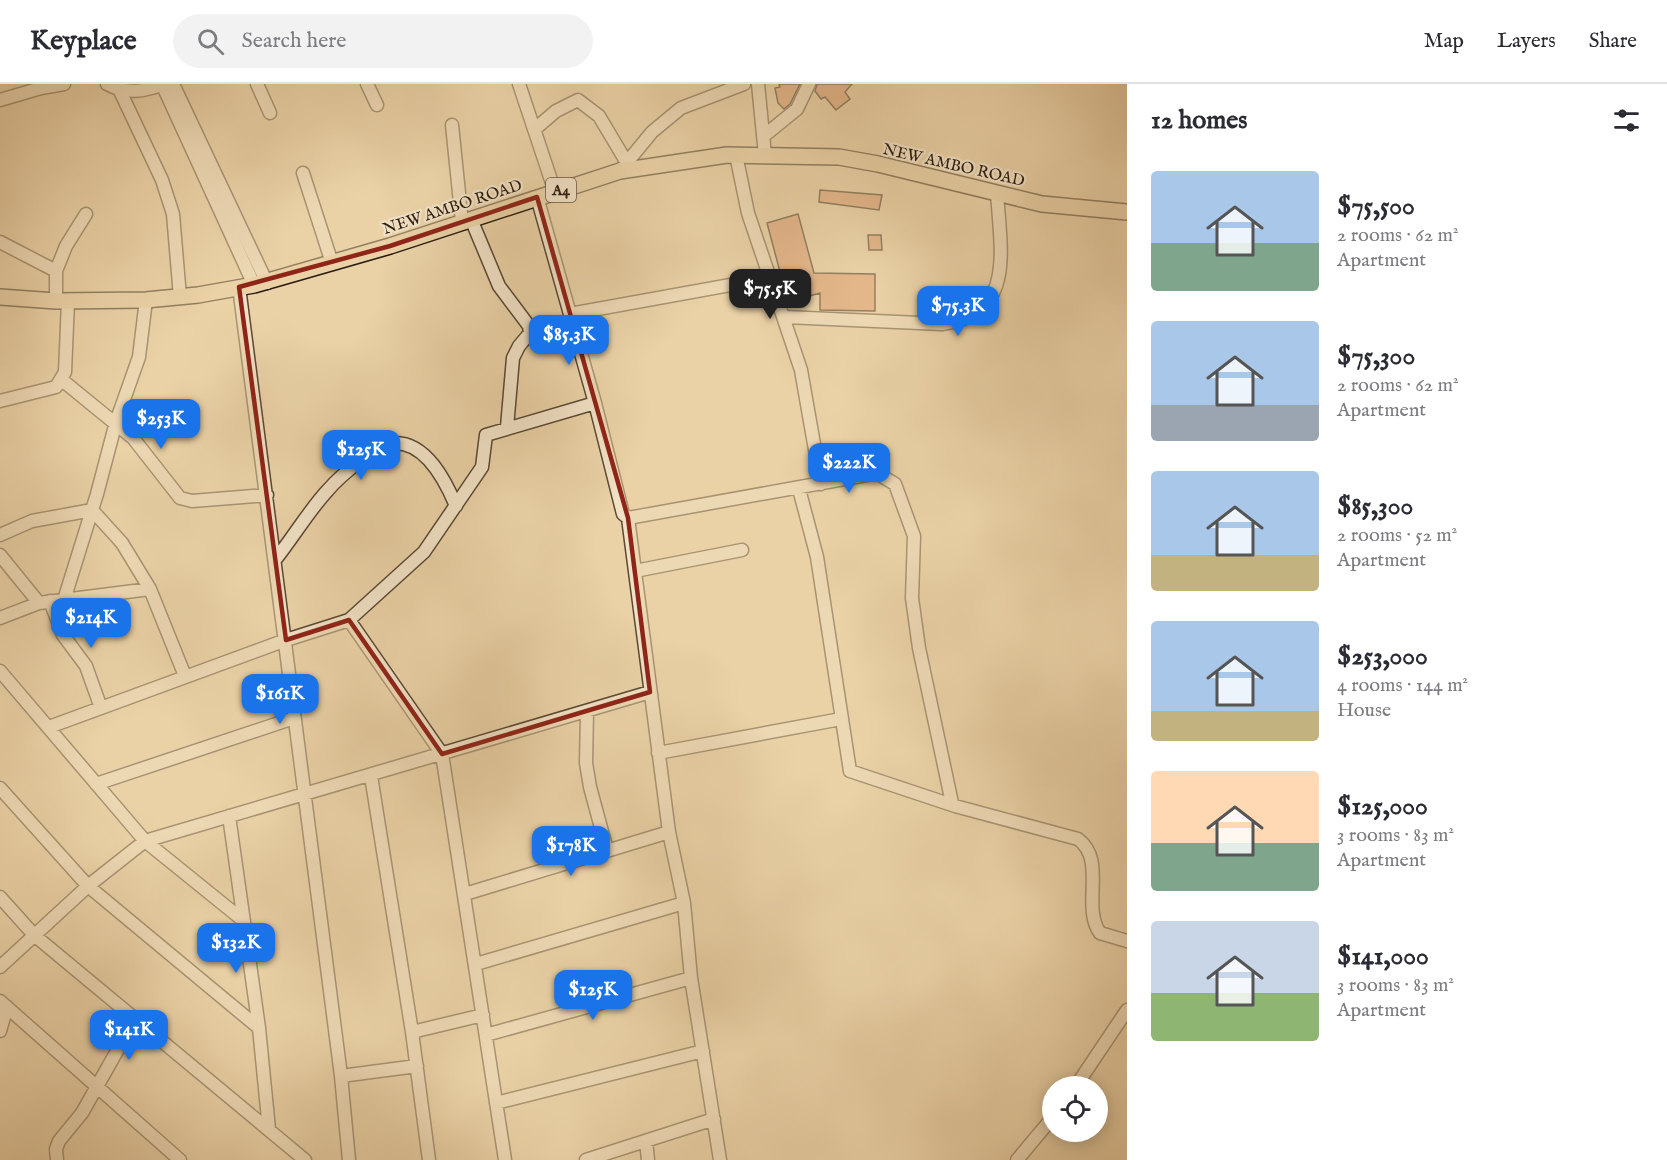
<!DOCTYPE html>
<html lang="en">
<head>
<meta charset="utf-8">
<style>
  body { margin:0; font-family:"IM FELL English",serif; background:#f2f2f3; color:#2b2b33; height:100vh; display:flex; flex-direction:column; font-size:22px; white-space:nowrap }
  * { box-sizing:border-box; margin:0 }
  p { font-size:20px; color:#7c7c81 }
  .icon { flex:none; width:33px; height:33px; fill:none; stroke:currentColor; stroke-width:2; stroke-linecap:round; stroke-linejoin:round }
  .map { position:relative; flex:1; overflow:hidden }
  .sheet { display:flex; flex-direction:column; background:#fff; width:540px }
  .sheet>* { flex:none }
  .buttons { position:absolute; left:1042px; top:992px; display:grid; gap:12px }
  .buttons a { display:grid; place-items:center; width:66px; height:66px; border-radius:50%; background:#fff; box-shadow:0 3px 15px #0003; font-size:30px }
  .price { position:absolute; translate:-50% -51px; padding:0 14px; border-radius:12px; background:#1a73e8; color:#fff; font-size:20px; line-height:39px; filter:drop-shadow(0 2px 3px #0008) }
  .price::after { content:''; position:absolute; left:50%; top:36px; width:18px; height:14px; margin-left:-9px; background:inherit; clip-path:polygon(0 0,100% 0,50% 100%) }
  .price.current { background:#222; color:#fff }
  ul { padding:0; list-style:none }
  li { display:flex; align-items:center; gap:18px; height:150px; padding:0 24px }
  li span { display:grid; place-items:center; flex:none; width:168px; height:120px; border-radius:6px; color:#555 }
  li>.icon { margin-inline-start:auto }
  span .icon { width:72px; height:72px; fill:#fffc; stroke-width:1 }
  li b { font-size:26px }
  h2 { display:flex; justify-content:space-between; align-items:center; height:72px; padding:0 24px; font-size:26px }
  header { display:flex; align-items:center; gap:36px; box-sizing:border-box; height:84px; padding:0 30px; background:#fff; border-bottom:2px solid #e1e1e2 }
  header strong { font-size:28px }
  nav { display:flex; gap:33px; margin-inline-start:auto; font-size:21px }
  .search { width:420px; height:54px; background:#f2f2f3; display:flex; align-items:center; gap:15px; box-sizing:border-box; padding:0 21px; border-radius:33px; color:#7c7c81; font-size:22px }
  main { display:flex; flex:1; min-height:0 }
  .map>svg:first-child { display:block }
</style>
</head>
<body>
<header>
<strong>Keyplace</strong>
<div class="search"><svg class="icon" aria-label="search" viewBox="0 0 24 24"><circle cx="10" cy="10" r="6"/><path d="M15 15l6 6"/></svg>Search here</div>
<nav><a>Map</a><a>Layers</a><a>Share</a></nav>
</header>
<main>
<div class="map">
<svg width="1127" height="1076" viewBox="0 0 1127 1076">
  <rect width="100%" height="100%" fill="#ead1a6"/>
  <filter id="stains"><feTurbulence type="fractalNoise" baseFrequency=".00333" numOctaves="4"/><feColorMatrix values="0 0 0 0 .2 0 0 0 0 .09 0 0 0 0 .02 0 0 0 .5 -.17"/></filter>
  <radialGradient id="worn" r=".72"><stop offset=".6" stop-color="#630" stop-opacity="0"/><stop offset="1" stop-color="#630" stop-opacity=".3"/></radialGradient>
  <path fill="#dd986c" stroke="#2a1c0e" stroke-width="1.5" d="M779,0H800L790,20L784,25L778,19L775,4L780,3Z
    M817,0H852L845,8L850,15L836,26L825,13L821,15L815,7Z
    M820,106L882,111L879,126L819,118Z
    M798,130L814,189L875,190V227L820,226V209L788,218L767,139Z
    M868,151H881L882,166H869Z"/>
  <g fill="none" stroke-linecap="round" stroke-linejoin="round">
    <defs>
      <path id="minor" d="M107,0C128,11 144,7 165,0
        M162,0L254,201
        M173,0L267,199
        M257,0L270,29
        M367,0L377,21
        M519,0L555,108
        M758,0L765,71
        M120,7L162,96L173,130L180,213
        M0,16L41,4L64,0
        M452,41L462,138
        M535,45L556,27L578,16L599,32L627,79
        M765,51L797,25L809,0
        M736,71L748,129L801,286L821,400
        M620,87L652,48L681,24L744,0
        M303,89L332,179
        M537,113L595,319L623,430L628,434L669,748L684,819L691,894L720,1076
        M471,135L499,202L529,242L530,249L519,262L513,274L507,343
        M0,158L56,187V217
        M56,187L66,162L86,130
        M239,203L341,992L349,1076
        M570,230L769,194
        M785,233L942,240C1017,231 1000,164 997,108
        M62,296L133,354L180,414L192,417L267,411
        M0,317L56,303L65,288L68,217
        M799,405L817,473L850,687L955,722L1078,755C1107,776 1081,823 1100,849L1127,857
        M628,434L872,390L880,391L895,400L914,452L912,514L919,564L952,719
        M0,451L32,437L92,426L122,459L150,505
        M0,471L39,519L0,534
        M275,476C292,455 310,425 328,406C339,393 378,359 395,359C427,359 446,398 456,422
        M635,487L742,466
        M64,516L97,410L116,338L139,273L146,216
        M50,517L63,551L86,582L101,624
        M39,519L150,505L185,592
        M349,536L442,670L505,1076
        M0,587L145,757L244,837
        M587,627L586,679L590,703L607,766
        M49,643L286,556L349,536L424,468L482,383L486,351L595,319
        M658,669L841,635
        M371,692L412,948L429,1076
        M96,700L294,634
        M0,704L88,802L259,944
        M229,732L259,944L269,1045
        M465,810L669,748
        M0,813L34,851L305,1076
        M476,880L684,819
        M0,883L88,802L145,757L650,608
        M0,917L180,1076
        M0,947L7,923
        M412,948L483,931
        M486,951L691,894
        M341,992L417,982
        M1076,1002L1127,926
        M496,1019L703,967
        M646,1057L648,1076
        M57,1076L56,1065L59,1057L82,1029L135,935
        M586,1076L714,1035
        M1017,1076L1053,1033"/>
      <path id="major" d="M0,213L56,217L146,216L198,211L254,201L390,162L620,87L727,71L839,73L878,80L1042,120L1127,128"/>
    </defs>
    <use href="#minor" stroke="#5a4934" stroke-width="15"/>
    <use href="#major" stroke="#2a1c0e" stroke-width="18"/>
    <use href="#minor" stroke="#f1e1c5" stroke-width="12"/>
    <use href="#major" stroke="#ead1a6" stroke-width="15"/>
  </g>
  <path d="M0 0H1127V1076H0ZM537,113L628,434L650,608L442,670L349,536L286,556L239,203L390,162Z" fill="#ead1a6" fill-opacity=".55" fill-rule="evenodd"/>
  <path fill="none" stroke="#8f2418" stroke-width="4.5" stroke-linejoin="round" d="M537,113L628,434L650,608L442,670L349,536L286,556L239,203L390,162Z"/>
  <g text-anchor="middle" stroke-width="4.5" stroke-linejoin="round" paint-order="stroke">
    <rect fill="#f1e1c5" stroke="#665745" stroke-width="1.5" x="546" y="94" width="30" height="24" rx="4.5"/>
    <g font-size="15" font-weight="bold" fill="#2a1c0e">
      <text x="561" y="111">A4</text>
    </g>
    <g font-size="16" fill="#2a1c0e" stroke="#f1e1c5">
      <text transform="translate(954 80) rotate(13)" y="6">NEW AMBO ROAD</text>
      <text transform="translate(452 122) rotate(-18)" y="6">NEW AMBO ROAD</text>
    </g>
  </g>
  <rect width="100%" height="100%" filter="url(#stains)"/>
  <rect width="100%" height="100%" fill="url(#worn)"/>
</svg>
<div class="buttons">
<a><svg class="icon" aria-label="locate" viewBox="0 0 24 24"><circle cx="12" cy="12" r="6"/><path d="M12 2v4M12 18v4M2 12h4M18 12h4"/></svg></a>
</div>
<b class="price current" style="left:770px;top:236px">$75.5K</b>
<b class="price" style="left:958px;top:253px">$75.3K</b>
<b class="price" style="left:569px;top:282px">$85.3K</b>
<b class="price" style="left:161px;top:366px">$253K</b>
<b class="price" style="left:361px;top:397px">$125K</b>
<b class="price" style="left:849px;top:410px">$222K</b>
<b class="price" style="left:91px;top:565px">$214K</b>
<b class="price" style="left:280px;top:641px">$161K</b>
<b class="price" style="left:571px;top:793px">$178K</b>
<b class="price" style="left:236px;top:890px">$132K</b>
<b class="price" style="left:593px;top:937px">$125K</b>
<b class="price" style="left:129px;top:977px">$141K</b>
</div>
<section class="sheet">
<h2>12 homes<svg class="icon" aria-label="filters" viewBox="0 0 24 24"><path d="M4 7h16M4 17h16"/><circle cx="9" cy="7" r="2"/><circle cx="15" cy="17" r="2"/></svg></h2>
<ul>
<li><span style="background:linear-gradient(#a9c7e8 60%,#7fa58c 0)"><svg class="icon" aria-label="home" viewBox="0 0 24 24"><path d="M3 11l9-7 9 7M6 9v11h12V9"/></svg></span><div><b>$75,500</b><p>2 rooms · 62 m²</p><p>Apartment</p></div></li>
<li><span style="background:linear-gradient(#a9c7e8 70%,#9aa5b1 0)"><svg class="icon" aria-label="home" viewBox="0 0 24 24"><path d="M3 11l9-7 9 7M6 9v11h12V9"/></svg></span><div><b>$75,300</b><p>2 rooms · 62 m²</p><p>Apartment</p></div></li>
<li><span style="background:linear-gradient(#a9c7e8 70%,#c2b280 0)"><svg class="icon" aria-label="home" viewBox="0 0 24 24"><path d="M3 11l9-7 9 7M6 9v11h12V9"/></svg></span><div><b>$85,300</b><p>2 rooms · 52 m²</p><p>Apartment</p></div></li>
<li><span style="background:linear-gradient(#a9c7e8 75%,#c2b280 0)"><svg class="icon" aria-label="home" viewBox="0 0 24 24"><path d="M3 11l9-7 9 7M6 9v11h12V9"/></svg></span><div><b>$253,000</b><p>4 rooms · 144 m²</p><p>House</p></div></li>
<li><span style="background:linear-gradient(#ffd9b3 60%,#7fa58c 0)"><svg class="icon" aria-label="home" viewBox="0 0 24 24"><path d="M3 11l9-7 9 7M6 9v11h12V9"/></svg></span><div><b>$125,000</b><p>3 rooms · 83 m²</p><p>Apartment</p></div></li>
<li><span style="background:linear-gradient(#c9d6e8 60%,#8fb573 0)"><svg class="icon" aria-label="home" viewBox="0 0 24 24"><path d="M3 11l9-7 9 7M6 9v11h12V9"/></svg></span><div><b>$141,000</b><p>3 rooms · 83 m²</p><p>Apartment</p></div></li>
</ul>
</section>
</main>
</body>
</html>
